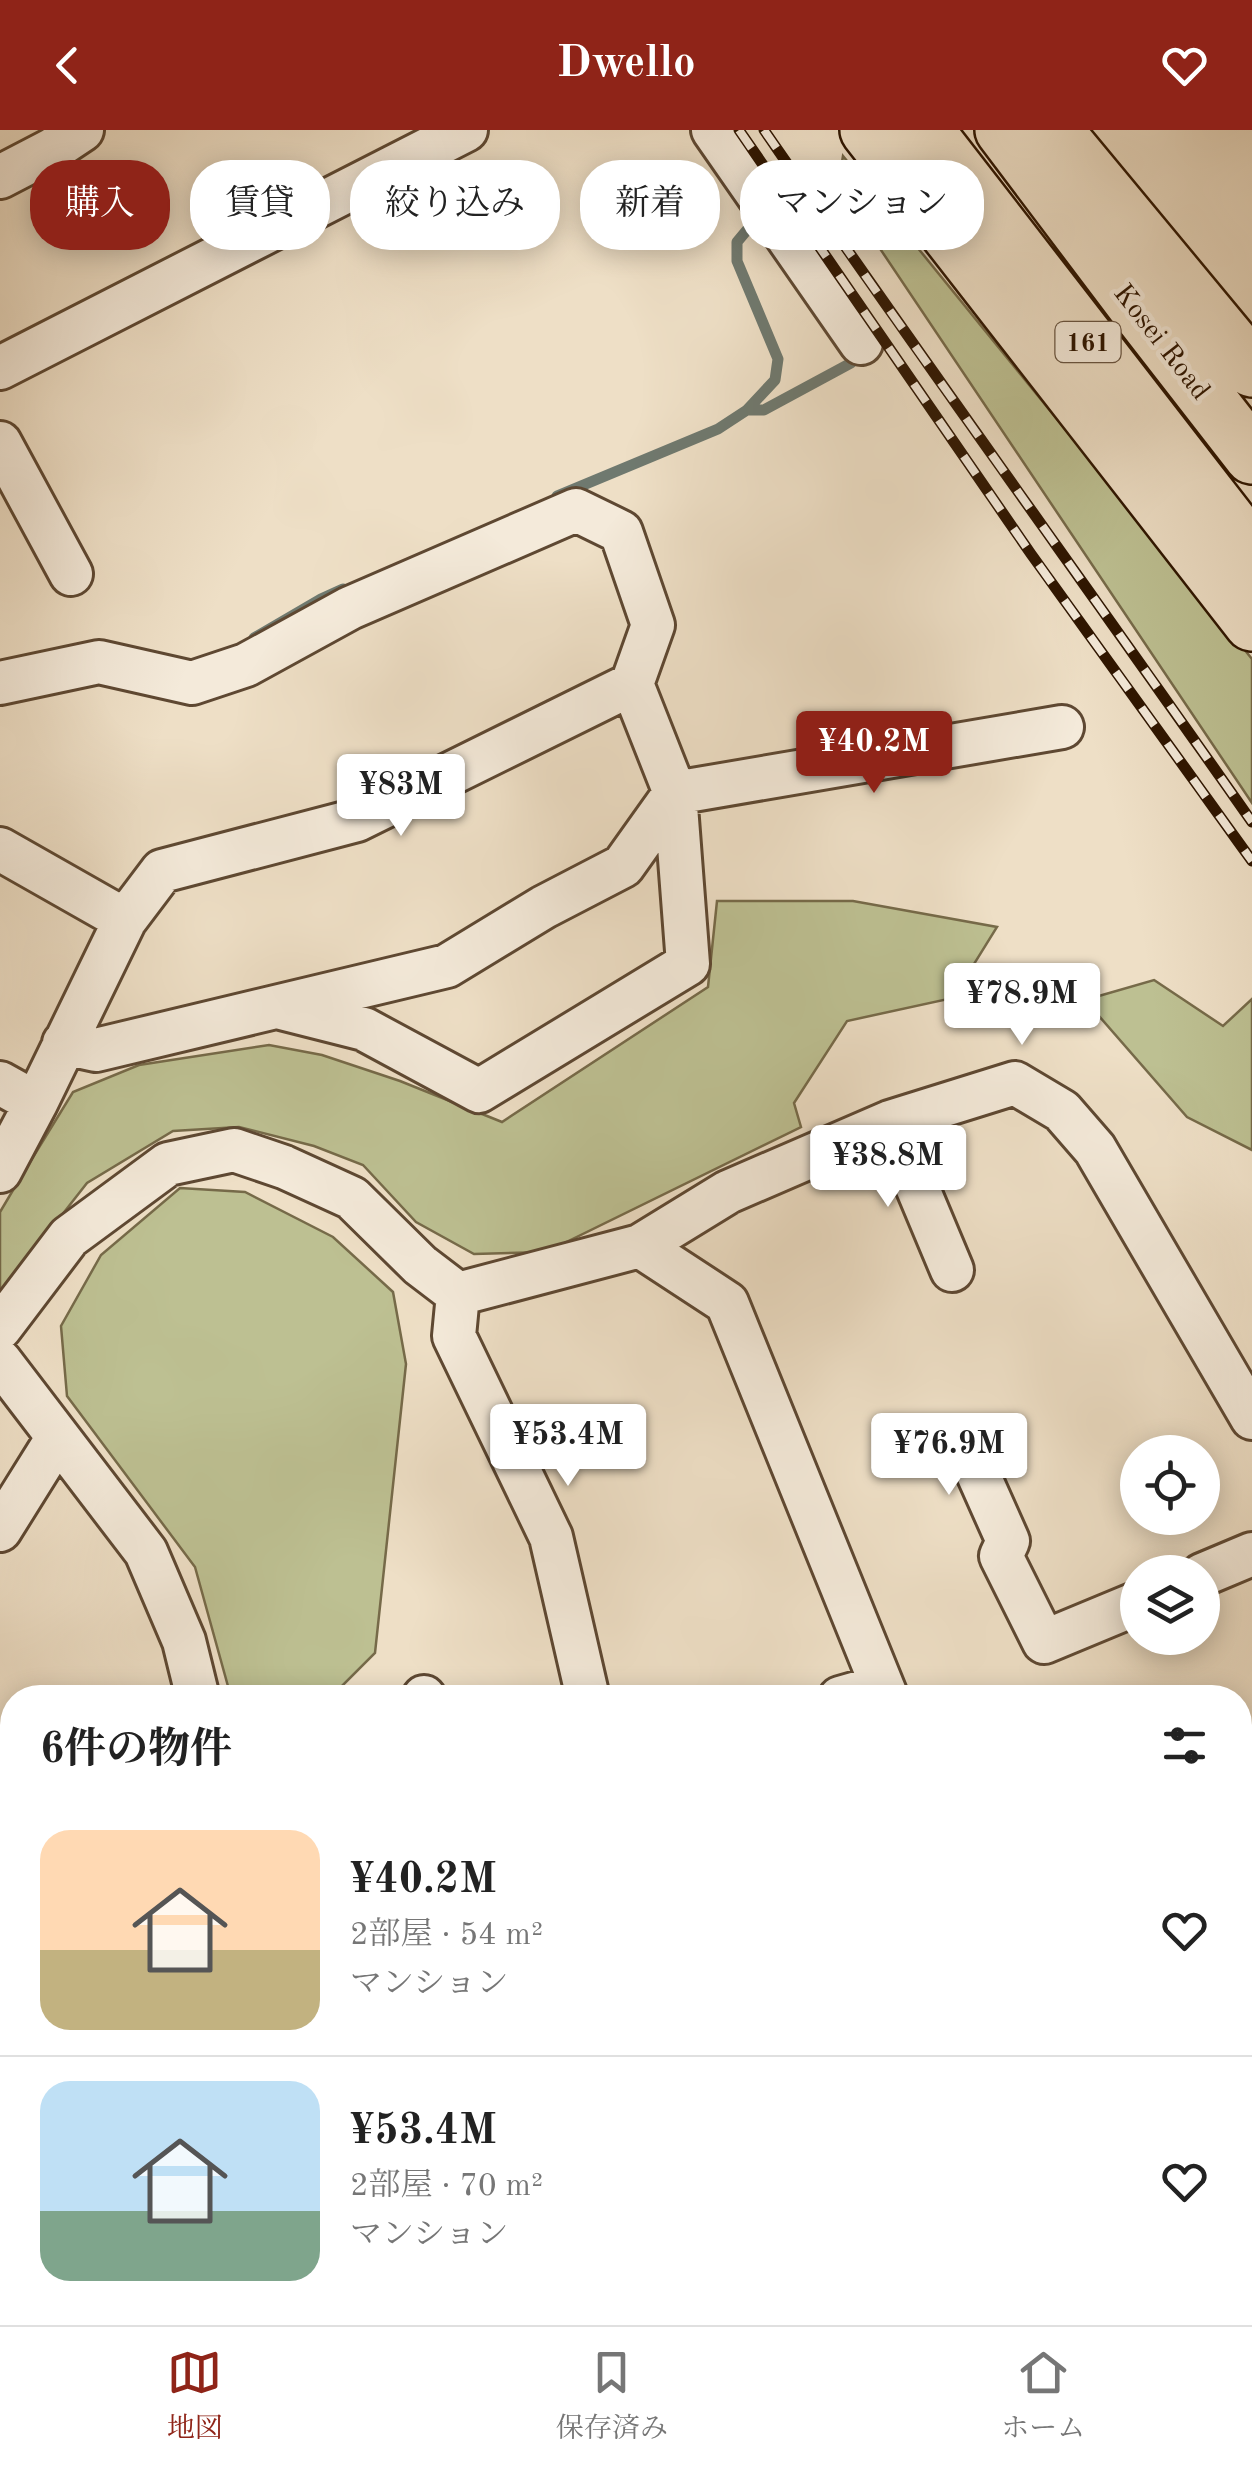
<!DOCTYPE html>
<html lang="ja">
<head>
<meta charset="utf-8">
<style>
  body { margin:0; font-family:"Old Standard TT","Noto Serif JP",serif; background:#f6f6f6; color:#222; height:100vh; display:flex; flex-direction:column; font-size:38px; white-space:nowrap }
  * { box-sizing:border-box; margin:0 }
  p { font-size:32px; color:#767676 }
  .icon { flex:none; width:55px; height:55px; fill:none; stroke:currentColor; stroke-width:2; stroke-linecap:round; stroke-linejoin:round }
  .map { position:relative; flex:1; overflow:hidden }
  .details { position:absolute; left:0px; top:1555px; width:1252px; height:640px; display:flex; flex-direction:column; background:#fff; border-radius:40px 40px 0 0; box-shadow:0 5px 25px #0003 }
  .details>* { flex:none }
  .hud { position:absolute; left:30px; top:30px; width:1192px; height:90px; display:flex; gap:20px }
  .tools { position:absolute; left:1120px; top:1305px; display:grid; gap:20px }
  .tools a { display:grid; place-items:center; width:100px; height:100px; border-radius:50%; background:#fff; box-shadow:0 5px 25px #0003; font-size:50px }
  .price { position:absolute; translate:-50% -85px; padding:0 22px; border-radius:10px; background:#fff; color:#222; font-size:32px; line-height:65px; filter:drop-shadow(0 2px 5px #0008) }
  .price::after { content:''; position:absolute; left:50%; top:60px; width:30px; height:22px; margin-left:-15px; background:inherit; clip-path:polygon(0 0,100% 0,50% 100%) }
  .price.active { background:#8f2418; color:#fff }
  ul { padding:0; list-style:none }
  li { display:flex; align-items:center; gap:30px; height:250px; padding:0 40px }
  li+li { border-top:2px solid #e0e0e0 }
  li span { display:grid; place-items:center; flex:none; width:280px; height:200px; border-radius:30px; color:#555 }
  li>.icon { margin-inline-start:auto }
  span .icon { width:120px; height:120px; fill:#fffc; stroke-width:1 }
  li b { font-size:42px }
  h2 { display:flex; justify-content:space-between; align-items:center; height:120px; padding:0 40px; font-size:42px }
  .tag { padding:0 35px; border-radius:40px; background:#fff; box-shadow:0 5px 25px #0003; font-size:35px; line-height:90px }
  .tag.active { background:#8f2418; color:#fff }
  header { display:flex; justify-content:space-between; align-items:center; height:130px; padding:0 40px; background:#8f2418; color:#fff; font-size:45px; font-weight:700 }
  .menu { display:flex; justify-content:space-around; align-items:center; height:140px; border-top:2px solid #e0e0e0; background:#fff; font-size:28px; color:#767676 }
  .menu a { display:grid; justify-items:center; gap:5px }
  .menu .active { color:#8f2418 }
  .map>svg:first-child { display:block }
</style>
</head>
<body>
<header><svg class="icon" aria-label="back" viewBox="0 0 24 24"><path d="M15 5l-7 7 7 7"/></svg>Dwello<svg class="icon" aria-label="heart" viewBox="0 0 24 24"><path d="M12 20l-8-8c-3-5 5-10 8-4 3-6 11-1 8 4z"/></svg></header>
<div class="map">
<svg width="1252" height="2195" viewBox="0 0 1252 2195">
  <rect width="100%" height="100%" fill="#eedfc6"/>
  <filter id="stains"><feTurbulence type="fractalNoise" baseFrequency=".002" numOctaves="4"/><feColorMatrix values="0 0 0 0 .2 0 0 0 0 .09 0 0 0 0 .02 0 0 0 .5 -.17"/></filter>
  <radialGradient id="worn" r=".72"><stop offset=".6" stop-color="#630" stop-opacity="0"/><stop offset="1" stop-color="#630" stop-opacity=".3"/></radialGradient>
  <path fill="#bdc092" stroke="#766a49" stroke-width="2.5" d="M843,26L1252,529V673L838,56Z
    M717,771H853L997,797L953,868L847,891L794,973L801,997L546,1122L474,1124L416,1092L363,1035L314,1016L239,997L173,1001L87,1053L0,1164V1082L22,1045L73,962L139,935L269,915L322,925L400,951L502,992L708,857Z
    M1154,850L1223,896L1252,869V1020L1187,987L1085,870Z
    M180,1058L245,1062L333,1107L393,1162L406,1234L375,1523L331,1567H231L195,1437L67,1266L61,1196L101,1125Z
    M1252,2010V2195H1107L1102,2183L1240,2182V2016Z
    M509,2183V2182L577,2183L576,2195H506Z"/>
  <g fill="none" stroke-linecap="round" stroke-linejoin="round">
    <path stroke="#6f796f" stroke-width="11" d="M747,280H764L851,233
      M557,366L718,299L747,280L775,250L778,229L737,131V112L752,94
      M254,508L321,469L343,459"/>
    <defs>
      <path id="minor" d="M713,0L861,213
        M0,47L52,20L82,0
        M0,238L466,0
        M0,313L71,444
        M0,553L99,532L192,553L246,535L350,478L576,380L621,402L653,495L632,554L675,663L623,736L544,777L447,836L96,920L64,913
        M0,719L125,790L36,973L0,1041
        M125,790L162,741L357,690L632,554
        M281,878L364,899L479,961L688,834L675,663L1062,597
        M0,953L36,973
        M890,992L952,1140
        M640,1116L727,1173L887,1568
        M458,1164L640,1116L728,1062L890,992L1015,953L1062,981L1095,1019L1252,1288
        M458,1164L454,1206L551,1407L588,1568
        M0,1198L69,1107L168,1034L234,1020L284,1037L352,1068L420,1135L458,1164
        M0,1231L146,1422L184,1511L198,1568
        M963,1310L1008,1411L1001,1426L1044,1512L1138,1473
        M0,1400L58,1307
        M1202,1445L1252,1424
        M424,1567V1568
        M840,1568L882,1556
        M0,2141L8,2195
        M83,2182L85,2195
        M371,2182L405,2195
        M612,2182L614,2195
        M842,2182L876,2195
        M1052,2182L1053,2195
        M480,2195L483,2182"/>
      <path id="highway" d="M868,0L1252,493
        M925,0L1252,422
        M1003,0L1141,183L1252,326
        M1054,0L1252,239"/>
    </defs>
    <use href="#minor" stroke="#5e4832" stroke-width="48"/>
    <use href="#highway" stroke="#2e1500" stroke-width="60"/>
    <use href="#minor" stroke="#f4eada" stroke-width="42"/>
    <use href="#highway" stroke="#eedfc6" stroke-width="55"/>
    <defs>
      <path id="rail" d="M739,0L1031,424L1252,731
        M764,0C924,232 1090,461 1252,692"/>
    </defs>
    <use href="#rail" stroke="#2e1500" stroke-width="11"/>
    <use href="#rail" stroke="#f4eada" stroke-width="8" stroke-dasharray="22" stroke-linecap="butt"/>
  </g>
  <g text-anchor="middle" stroke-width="9" stroke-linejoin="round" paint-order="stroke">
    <rect fill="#f4eada" stroke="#695541" stroke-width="2.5" x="1055.5" y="192" width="65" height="40" rx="8"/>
    <g font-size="25" font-weight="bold" fill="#2e1500">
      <text x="1088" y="221">161</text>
    </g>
    <g font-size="28" fill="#2e1500" stroke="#f4eada">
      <text transform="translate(1163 211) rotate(52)" y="10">Kosei Road</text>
    </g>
  </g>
  <rect width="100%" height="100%" filter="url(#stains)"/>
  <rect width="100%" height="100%" fill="url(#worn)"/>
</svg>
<div class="tools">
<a><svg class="icon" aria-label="locate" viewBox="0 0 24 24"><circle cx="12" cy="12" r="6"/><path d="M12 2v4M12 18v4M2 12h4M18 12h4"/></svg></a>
<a><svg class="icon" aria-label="layers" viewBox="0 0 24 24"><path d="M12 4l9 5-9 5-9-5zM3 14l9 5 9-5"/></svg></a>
</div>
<b class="price active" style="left:874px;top:666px">¥40.2M</b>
<b class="price" style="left:401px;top:709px">¥83M</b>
<b class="price" style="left:1022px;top:918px">¥78.9M</b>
<b class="price" style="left:888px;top:1080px">¥38.8M</b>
<b class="price" style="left:568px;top:1359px">¥53.4M</b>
<b class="price" style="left:949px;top:1368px">¥76.9M</b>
<div class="hud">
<a class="tag active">購入</a>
<a class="tag">賃貸</a>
<a class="tag">絞り込み</a>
<a class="tag">新着</a>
<a class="tag">マンション</a>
</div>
<section class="details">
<h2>6件の物件<svg class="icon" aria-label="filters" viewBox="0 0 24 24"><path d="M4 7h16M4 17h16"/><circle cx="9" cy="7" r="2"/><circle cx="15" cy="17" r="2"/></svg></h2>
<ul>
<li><span style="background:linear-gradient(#ffd9b3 60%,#c2b280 0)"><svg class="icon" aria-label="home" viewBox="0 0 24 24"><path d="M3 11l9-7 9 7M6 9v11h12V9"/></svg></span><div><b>¥40.2M</b><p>2部屋 · 54 m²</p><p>マンション</p></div><svg class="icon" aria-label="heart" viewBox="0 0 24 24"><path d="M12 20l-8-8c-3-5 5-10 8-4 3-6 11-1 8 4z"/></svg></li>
<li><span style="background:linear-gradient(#bfe0f5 65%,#7fa58c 0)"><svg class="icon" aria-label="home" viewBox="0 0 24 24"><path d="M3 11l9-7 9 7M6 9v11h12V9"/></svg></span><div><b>¥53.4M</b><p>2部屋 · 70 m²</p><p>マンション</p></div><svg class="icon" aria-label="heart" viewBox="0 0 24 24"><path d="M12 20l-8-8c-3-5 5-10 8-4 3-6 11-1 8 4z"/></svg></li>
</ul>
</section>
</div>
<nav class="menu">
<a class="active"><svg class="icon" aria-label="map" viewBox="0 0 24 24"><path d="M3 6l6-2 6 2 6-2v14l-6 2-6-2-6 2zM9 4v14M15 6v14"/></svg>地図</a>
<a><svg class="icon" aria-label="saved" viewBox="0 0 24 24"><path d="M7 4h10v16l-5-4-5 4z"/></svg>保存済み</a>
<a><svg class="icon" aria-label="home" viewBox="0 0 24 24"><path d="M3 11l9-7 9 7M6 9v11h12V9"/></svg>ホーム</a>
</nav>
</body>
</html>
